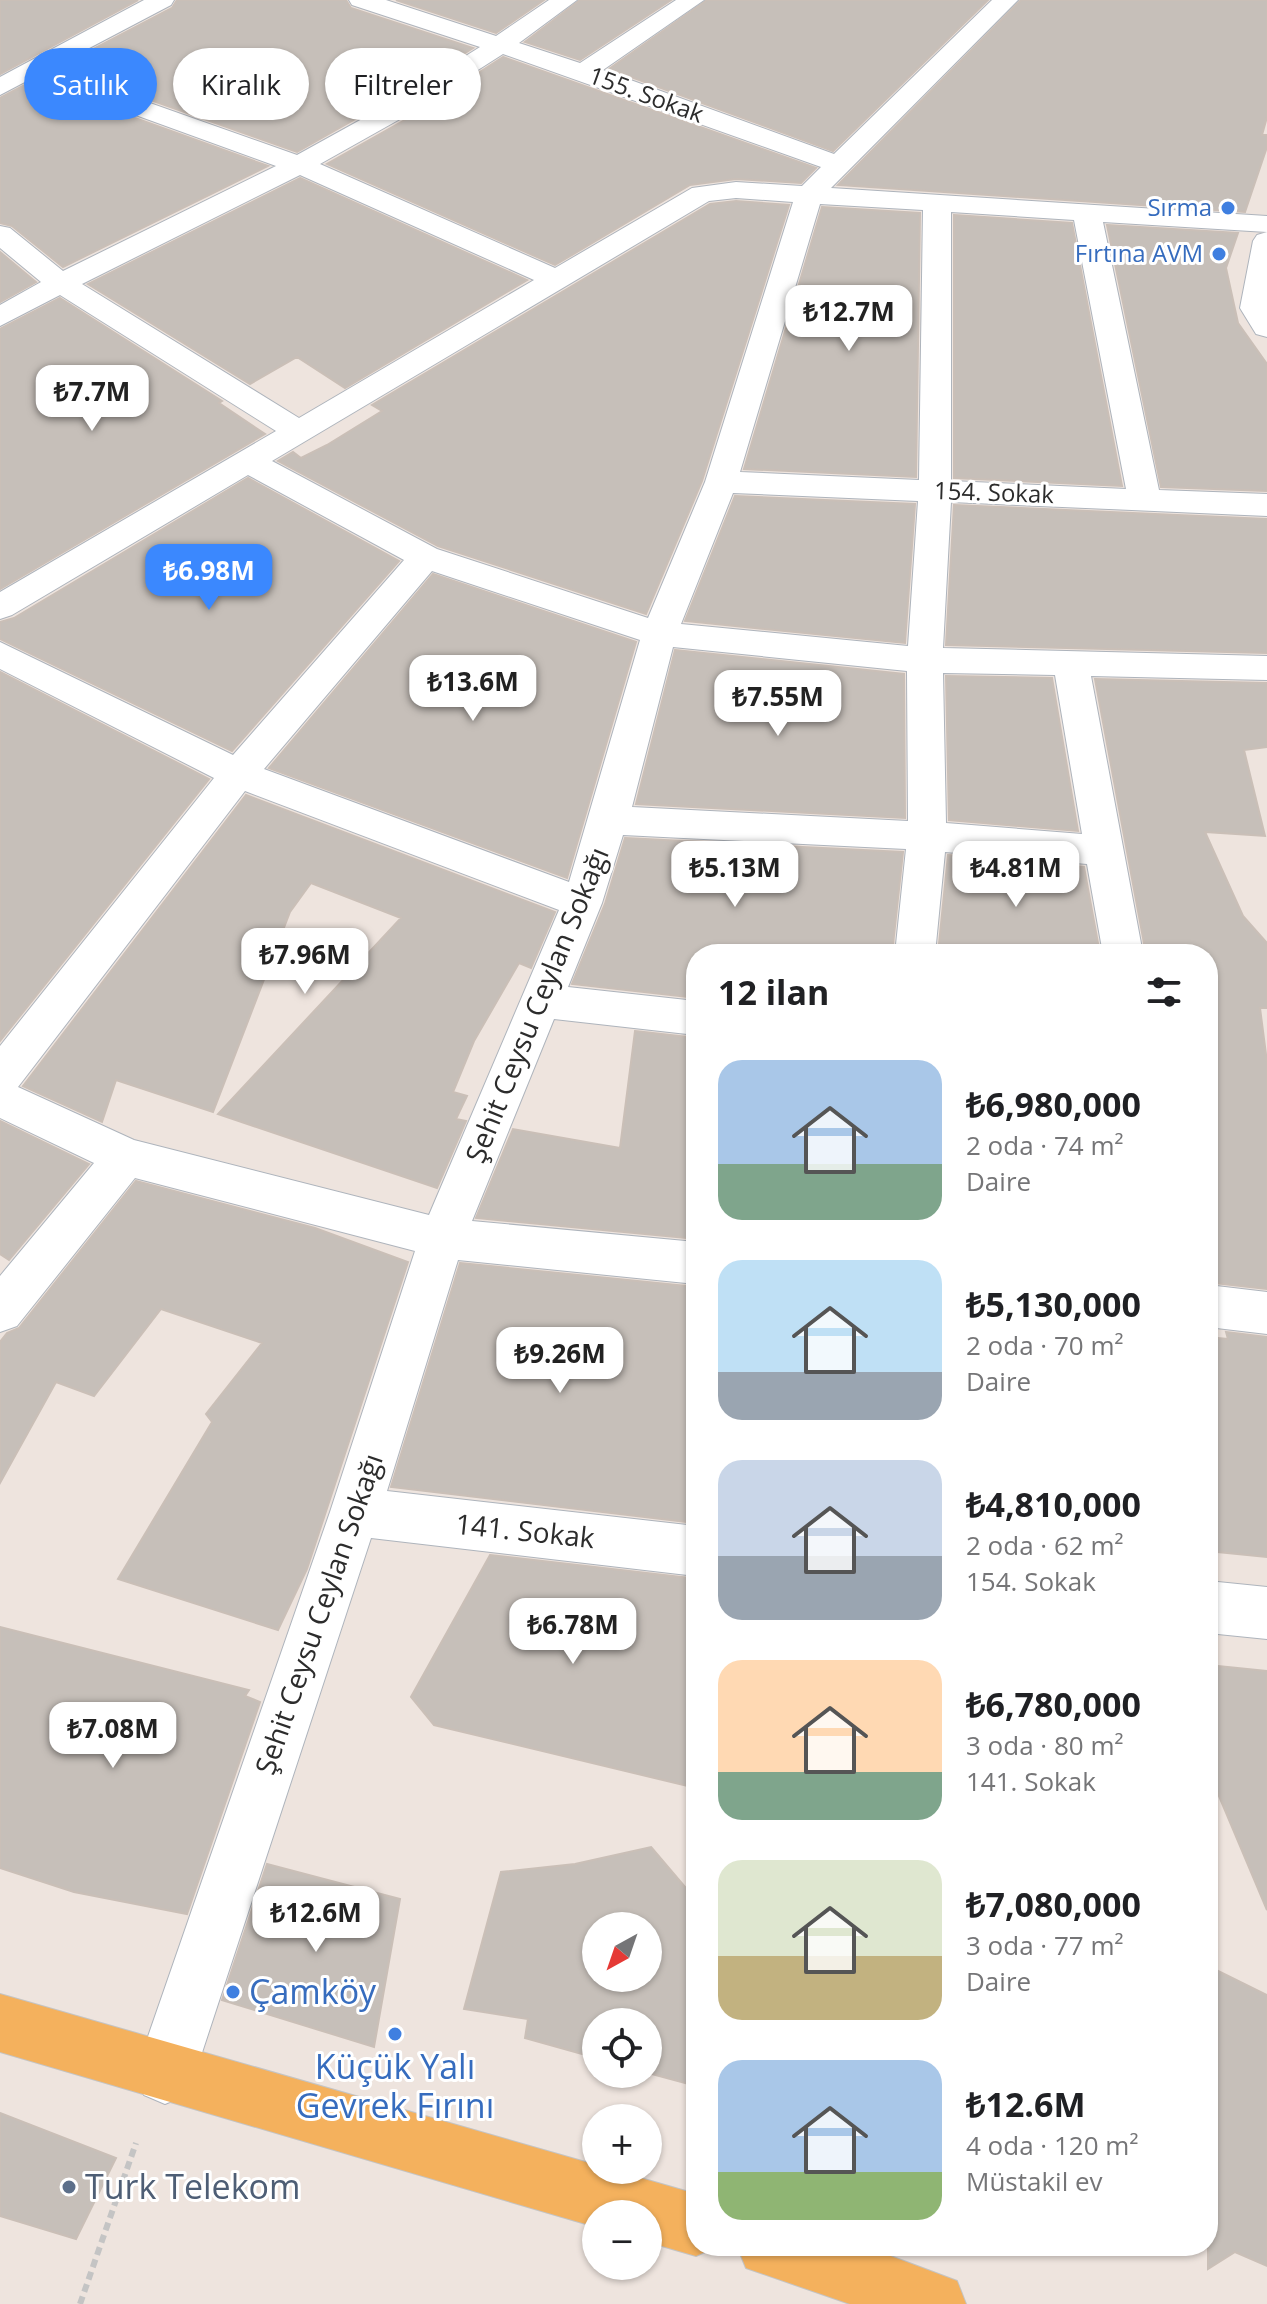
<!DOCTYPE html>
<html lang="tr">
<head>
<meta charset="utf-8">
<style>
  body { margin:0; font-family:"Open Sans",sans-serif; background:#f2f2f2; color:#202124; height:100vh; display:flex; flex-direction:column; font-size:30px; white-space:nowrap }
  * { box-sizing:border-box; margin:0 }
  p { font-size:26px; color:#757577 }
  .icon { flex:none; width:44px; height:44px; fill:none; stroke:currentColor; stroke-width:2; stroke-linecap:round; stroke-linejoin:round }
  .map { position:relative; flex:1; overflow:hidden }
  .panel { position:absolute; left:686px; top:944px; width:532px; height:1312px; display:flex; flex-direction:column; background:#fff; border-radius:32px; box-shadow:0 2px 6px #0004 }
  .panel>* { flex:none }
  .guide { position:absolute; left:24px; top:48px; width:542px; height:72px; display:flex; gap:16px }
  .needle { width:52px; rotate:220deg }
  .tools { position:absolute; left:582px; top:1912px; display:grid; gap:16px }
  .tools a { display:grid; place-items:center; width:80px; height:80px; border-radius:50%; background:#fff; box-shadow:0 2px 6px #0004; font-size:40px }
  .price { position:absolute; translate:-50% -68px; padding:0 18px; border-radius:16px; background:#fff; color:#222; font-size:26px; line-height:52px; filter:drop-shadow(0 2px 4px #0008) }
  .price::after { content:''; position:absolute; left:50%; top:48px; width:24px; height:18px; margin-left:-12px; background:inherit; clip-path:polygon(0 0,100% 0,50% 100%) }
  .price.active { background:#3b88fe; color:#fff }
  ul { padding:0; list-style:none }
  li { display:flex; align-items:center; gap:24px; height:200px; padding:0 32px }
  li span { display:grid; place-items:center; flex:none; width:224px; height:160px; border-radius:24px; color:#555 }
  li>.icon { margin-inline-start:auto }
  span .icon { width:96px; height:96px; fill:#fffc; stroke-width:1 }
  li b { font-size:34px }
  h2 { display:flex; justify-content:space-between; align-items:center; height:96px; padding:0 32px; font-size:34px }
  .pill { padding:0 28px; border-radius:36px; background:#fff; box-shadow:0 2px 6px #0004; font-size:28px; line-height:72px }
  .pill.active { background:#3b88fe; color:#fff }
  .map>svg:first-child { display:block }
</style>
</head>
<body>
<div class="map">
<svg width="1267" height="2304" viewBox="0 0 1267 2304">
  <rect width="100%" height="100%" fill="#eee4de"/>
  <path fill="#c6bfb9" stroke="#cabfb7" stroke-width="2" fill-rule="evenodd" d="M0,0H138L0,74Z
    M177,0H346L351,8L473,48L389,100L297,152L83,76L62,77L57,84L63,92L268,166L63,267L12,226L0,223V98L172,8Z
    M396,0H544L496,33Z
    M580,0H671L580,60L525,42Z
    M707,0H988L833,151L609,69Z
    M1021,0H1267V117L1262,135H1267V147L1245,212L838,185Z
    M503,57L816,168L801,183L736,179L690,185L555,265L327,164L410,117Z
    M300,178L527,280L345,388L297,357L250,384L88,284Z
    M736,201L789,205L702,481L646,614L438,546L278,461L293,452L301,458L327,445L382,411L372,405L710,204Z
    M822,207L920,213L916,477L744,469Z
    M954,215L1072,223L1122,486L954,478Z
    M1107,225L1238,233L1226,268L1238,323L1267,364V491L1161,487Z
    M0,252L36,282L0,302Z
    M60,298L222,401L219,403L265,434L0,589V329Z
    M248,478L399,561L232,751L0,639V622L14,618Z
    M735,496L915,504L905,643L685,621Z
    M954,505L1267,519V653L946,645Z
    M433,574L636,642L567,878L269,768Z
    M675,650L904,674L905,818L636,804Z
    M0,672L209,779L0,1041Z
    M946,676L1052,678L1078,831L949,820Z
    M1095,679L1267,683V747L1244,750L1265,836L1205,832L1243,916L1267,943V1008H1260L1267,1062V1289L1215,1283L1208,1252V954H1146Z
    M246,795L555,912L531,968L519,963L474,1041L453,1092L467,1096L456,1119L466,1121L437,1188L218,1114L401,918L311,883L290,912L213,1112L116,1080L102,1122L23,1086Z
    M625,838L903,852L892,954H696V998L572,984L605,904Z
    M948,855L1084,867L1100,954H938Z
    M635,1031L696,1038V1239L476,1218L513,1129L620,1148Z
    M0,1121L89,1164L9,1260L0,1254Z
    M136,1181L315,1228L408,1262L307,1569L278,1630L118,1579L212,1422L206,1414L262,1343L161,1309L94,1396L56,1382L0,1483V1342L7,1333L19,1328Z
    M460,1263L696,1287V1523L391,1487Z
    M1226,1332L1267,1337V1557L1208,1551V1337L1228,1339Z
    M490,1555L689,1578L687,1596H696V1788L434,1725L411,1697Z
    M0,1627L249,1690L245,1696L260,1702L187,1914L74,1892L0,1868Z
    M1208,1665L1267,1671V1910L1208,1770Z
    M651,1847L685,1887L696,1889V2086L648,2073V2022H596V2058L525,2038L528,2019L464,2009L501,1872L575,1864ZM596,1926H648V1978H596Z
    M267,1864L400,1899L374,2047L222,2000Z
    M1208,1966L1267,1995V2266L1235,2252L1208,2269Z
    M0,2113L116,2158L76,2239L0,2216Z"/>
  <g fill="none" stroke-linecap="round" stroke-linejoin="round">
    <defs>
      <path id="street" d="M144,0H174L171,5L0,95V77Z
        M349,0H386L496,36L549,0H577L519,43L580,63L676,0H704L603,70L834,154L992,0H1018L831,188L1267,216V232L1103,222L1159,490L1267,494V516L951,502L943,648L1267,656V680L1091,676L1143,954H1103L1087,864L945,852L935,954H895L906,849L623,835L602,903L568,987L696,1001V1035L554,1019L472,1221L696,1242V1284L458,1260L387,1491L696,1526V1576L371,1538L195,2074L186,2095L165,2104L144,2095L135,2074L330,1512L415,1251L135,1178L17,1326L0,1332V1276L94,1163L0,1118V1046L214,778L0,669V642L233,755L404,560L248,475L12,615L0,619V592L276,431L60,295L0,326V305L41,282L0,248V226L10,228L63,271L276,166L64,89L60,84L64,79H82L297,155L391,103L480,47L352,5ZM503,54L821,167L802,186L736,182L692,188L555,268L320,164L409,114ZM300,175L534,280L299,418L82,284ZM736,198L793,202L705,482L648,618L437,549L272,461L709,201ZM820,204L923,210L919,480L740,472ZM951,212L1074,220L1126,489L951,481ZM733,493L918,501L908,646L681,624ZM432,571L640,640L569,882L264,769ZM673,647L907,671L908,821L632,807ZM943,673L1055,675L1082,834L946,823ZM245,791L559,910L429,1215L134,1140L18,1087Z
        M1267,232V337L1256,334L1240,308L1253,241L1257,235Z
        M1208,1285L1267,1292V1334L1208,1327Z
        M1208,1581L1267,1587V1639L1208,1633Z"/>
      <path id="primary" d="M0,1994L596,2165V2170H613L696,2194V2246H718L696,2256L648,2242V2214H596V2227L0,2052Z
        M737,2246H864L957,2281L966,2304H850L746,2268Z"/>
    </defs>
    <use href="#street" stroke="#aeb4bc" stroke-width="2"/>
    <use href="#primary" stroke="#c4c4c4" stroke-width="2"/>
    <path stroke="#c4c4c4" stroke-width="6" stroke-dasharray="8 5" stroke-linecap="butt" d="M80,2304L136,2143"/>
    <use href="#street" fill="#fff" fill-rule="evenodd"/>
    <use href="#primary" fill="#f4b15d" fill-rule="evenodd"/>
  </g>
  <g fill="#3f7fe0" stroke="#fff" stroke-width="3">
    <circle cx="1228" cy="208" r="8"/>
    <circle cx="1219" cy="254" r="8"/>
    <circle cx="233" cy="1992" r="8"/>
    <circle cx="395" cy="2034" r="8"/>
  </g>
  <circle fill="#5c6f8a" stroke="#fff" stroke-width="3" cx="69" cy="2187" r="8"/>
  <g text-anchor="middle" stroke-width="6" stroke-linejoin="round" paint-order="stroke">
    <g font-size="24" fill="#2c2c2c" stroke="#fff">
      <text transform="translate(646 95) rotate(20)" y="8">155. Sokak</text>
      <text transform="translate(994 493) rotate(2)" y="8">154. Sokak</text>
    </g>
    <g font-size="24" fill="#366cbe" stroke="#fff" text-anchor="end">
      <text x="1212" y="216">Sırma</text>
      <text x="1203" y="262">Fırtına AVM</text>
    </g>
    <g font-size="28" fill="#2c2c2c" stroke="#fff">
      <text transform="translate(537 1005) rotate(-68)" y="10">Şehit Ceysu Ceylan Sokağı</text>
      <text transform="translate(525 1531) rotate(6)" y="10">141. Sokak</text>
      <text transform="translate(319 1614) rotate(-71)" y="10">Şehit Ceysu Ceylan Sokağı</text>
    </g>
    <g font-size="34" fill="#366cbe" stroke="#fff" text-anchor="start">
      <text x="249" y="2004">Çamköy</text>
      <text x="395" y="2079" text-anchor="middle">Küçük Yalı<tspan x="395" dy="39">Gevrek Fırını</tspan></text>
    </g>
    <g font-size="34" fill="#4e5e75" stroke="#fff" text-anchor="start">
      <text x="85" y="2199">Turk Telekom</text>
    </g>
  </g>
</svg>
<div class="tools">
<a><svg class="needle" viewBox="-14 -14 28 28"><path d="M0-13l5 13h-10z" fill="#e53935"/><path d="M0 13l5-13h-10z" fill="#757577"/></svg></a>
<a><svg class="icon" aria-label="locate" viewBox="0 0 24 24"><circle cx="12" cy="12" r="6"/><path d="M12 2v4M12 18v4M2 12h4M18 12h4"/></svg></a>
<a>+</a>
<a>−</a>
</div>
<b class="price" style="left:849px;top:353px">₺12.7M</b>
<b class="price" style="left:92px;top:433px">₺7.7M</b>
<b class="price active" style="left:209px;top:612px">₺6.98M</b>
<b class="price" style="left:473px;top:723px">₺13.6M</b>
<b class="price" style="left:778px;top:738px">₺7.55M</b>
<b class="price" style="left:735px;top:909px">₺5.13M</b>
<b class="price" style="left:1016px;top:909px">₺4.81M</b>
<b class="price" style="left:305px;top:996px">₺7.96M</b>
<b class="price" style="left:560px;top:1395px">₺9.26M</b>
<b class="price" style="left:573px;top:1666px">₺6.78M</b>
<b class="price" style="left:113px;top:1770px">₺7.08M</b>
<b class="price" style="left:316px;top:1954px">₺12.6M</b>
<div class="guide">
<a class="pill active">Satılık</a>
<a class="pill">Kiralık</a>
<a class="pill">Filtreler</a>
</div>
<section class="panel">
<h2>12 ilan<svg class="icon" aria-label="filters" viewBox="0 0 24 24"><path d="M4 7h16M4 17h16"/><circle cx="9" cy="7" r="2"/><circle cx="15" cy="17" r="2"/></svg></h2>
<ul>
<li><span style="background:linear-gradient(#a9c7e8 65%,#7fa58c 0)"><svg class="icon" aria-label="home" viewBox="0 0 24 24"><path d="M3 11l9-7 9 7M6 9v11h12V9"/></svg></span><div><b>₺6,980,000</b><p>2 oda · 74 m²</p><p>Daire</p></div></li>
<li><span style="background:linear-gradient(#bfe0f5 70%,#9aa5b1 0)"><svg class="icon" aria-label="home" viewBox="0 0 24 24"><path d="M3 11l9-7 9 7M6 9v11h12V9"/></svg></span><div><b>₺5,130,000</b><p>2 oda · 70 m²</p><p>Daire</p></div></li>
<li><span style="background:linear-gradient(#c9d6e8 60%,#9aa5b1 0)"><svg class="icon" aria-label="home" viewBox="0 0 24 24"><path d="M3 11l9-7 9 7M6 9v11h12V9"/></svg></span><div><b>₺4,810,000</b><p>2 oda · 62 m²</p><p>154. Sokak</p></div></li>
<li><span style="background:linear-gradient(#ffd9b3 70%,#7fa58c 0)"><svg class="icon" aria-label="home" viewBox="0 0 24 24"><path d="M3 11l9-7 9 7M6 9v11h12V9"/></svg></span><div><b>₺6,780,000</b><p>3 oda · 80 m²</p><p>141. Sokak</p></div></li>
<li><span style="background:linear-gradient(#dfe7d0 60%,#c2b280 0)"><svg class="icon" aria-label="home" viewBox="0 0 24 24"><path d="M3 11l9-7 9 7M6 9v11h12V9"/></svg></span><div><b>₺7,080,000</b><p>3 oda · 77 m²</p><p>Daire</p></div></li>
<li><span style="background:linear-gradient(#a9c7e8 70%,#8fb573 0)"><svg class="icon" aria-label="home" viewBox="0 0 24 24"><path d="M3 11l9-7 9 7M6 9v11h12V9"/></svg></span><div><b>₺12.6M</b><p>4 oda · 120 m²</p><p>Müstakil ev</p></div></li>
</ul>
</section>
</div>
</body>
</html>
